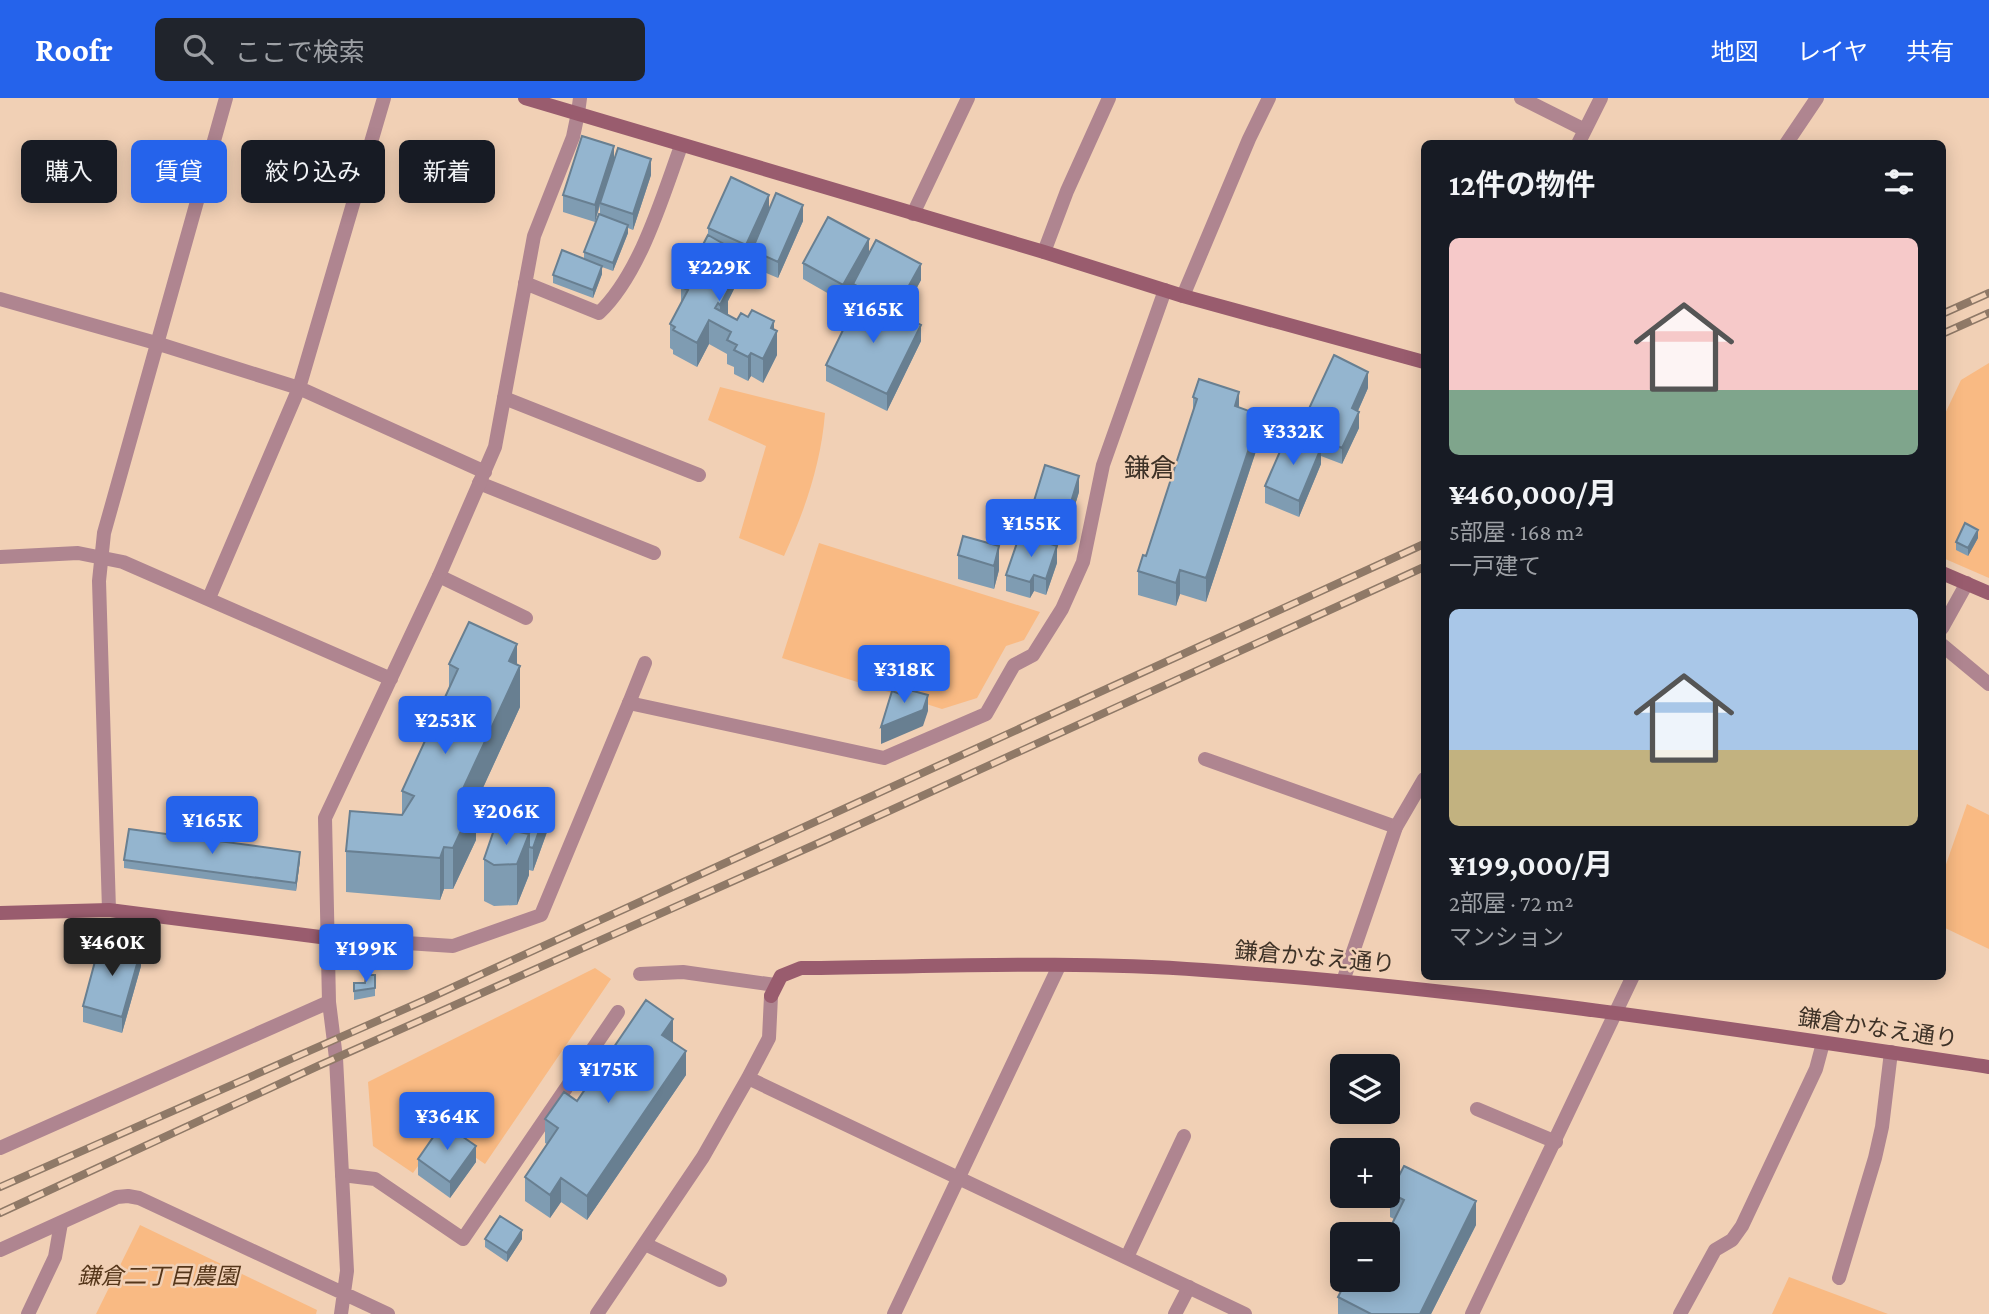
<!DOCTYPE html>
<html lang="ja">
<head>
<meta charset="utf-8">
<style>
  body { margin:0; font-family:"Crimson Pro","Noto Sans JP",serif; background:#20242c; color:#f1f3f6; height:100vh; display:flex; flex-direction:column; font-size:26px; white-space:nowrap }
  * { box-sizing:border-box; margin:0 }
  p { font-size:23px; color:#9ea1a6 }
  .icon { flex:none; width:38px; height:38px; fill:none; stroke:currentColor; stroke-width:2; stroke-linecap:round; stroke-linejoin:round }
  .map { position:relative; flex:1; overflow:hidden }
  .details { position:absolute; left:1421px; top:42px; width:525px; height:840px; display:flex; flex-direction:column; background:#171b24; border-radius:10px; box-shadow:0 4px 18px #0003 }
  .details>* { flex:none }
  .hud { position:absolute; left:21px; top:42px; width:665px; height:63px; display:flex; gap:14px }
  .buttons { position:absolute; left:1330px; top:956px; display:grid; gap:14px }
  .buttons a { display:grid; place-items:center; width:70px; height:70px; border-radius:10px; background:#171b24; box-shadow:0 4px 18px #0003; font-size:35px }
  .price { position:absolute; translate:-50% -60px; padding:0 16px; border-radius:7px; background:#2563eb; color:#fff; font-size:23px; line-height:46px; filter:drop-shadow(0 2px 4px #0008) }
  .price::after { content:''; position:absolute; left:50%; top:42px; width:21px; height:16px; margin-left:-10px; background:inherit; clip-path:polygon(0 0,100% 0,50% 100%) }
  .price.on { background:#222; color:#fff }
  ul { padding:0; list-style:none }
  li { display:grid; align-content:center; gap:14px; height:371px; padding:0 28px }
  li span { display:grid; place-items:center; height:217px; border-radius:10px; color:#555 }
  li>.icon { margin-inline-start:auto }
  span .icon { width:126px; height:126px; fill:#fffc; stroke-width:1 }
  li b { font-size:30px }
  h2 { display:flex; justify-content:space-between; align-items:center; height:84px; padding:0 28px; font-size:30px }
  .tag { padding:0 24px; border-radius:10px; background:#171b24; box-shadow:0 4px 18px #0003; font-size:24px; line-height:63px }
  .tag.on { background:#2563eb; color:#fff }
  header { display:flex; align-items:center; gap:42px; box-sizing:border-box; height:98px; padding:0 35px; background:#2563eb; color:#fff }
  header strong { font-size:33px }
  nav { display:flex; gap:38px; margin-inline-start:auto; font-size:24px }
  .search { width:490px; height:63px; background:#20242c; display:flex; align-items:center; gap:18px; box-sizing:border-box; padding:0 24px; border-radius:10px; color:#9ea1a6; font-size:26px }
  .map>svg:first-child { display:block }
</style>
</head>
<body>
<header>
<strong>Roofr</strong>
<div class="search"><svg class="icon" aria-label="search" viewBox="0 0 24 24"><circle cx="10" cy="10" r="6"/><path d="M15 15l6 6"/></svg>ここで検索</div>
<nav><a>地図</a><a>レイヤ</a><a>共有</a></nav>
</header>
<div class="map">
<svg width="1989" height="1216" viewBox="0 0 1989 1216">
  <rect width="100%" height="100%" fill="#f1d0b5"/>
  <path fill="#f9ba83" d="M1989,265V480L1943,460L1942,322L1961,282Z
    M720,289L825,315C821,366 805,412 784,458L739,440L766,348L708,322Z
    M819,445L1040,514L1024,542L1006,548L977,600L942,611L782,560Z
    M1967,706L1989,717V851L1943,829V775Z
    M595,870L611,881L485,1066L441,1036L413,1075L373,1048L368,984Z
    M140,1127L317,1212L316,1216H96Z
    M1789,1179L1888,1216H1772Z"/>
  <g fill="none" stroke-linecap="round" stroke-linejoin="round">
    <path stroke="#af8590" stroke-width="14" d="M1521,0L1585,32
      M578,15L580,0
      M1578,46L1601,0
      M913,116L968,0
      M1044,154L1067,93L1109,0
      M1183,198L1249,41L1269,0
      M504,300L699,377
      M479,385L654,455
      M439,478L526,520
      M1942,530L1967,485
      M1942,547L1989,586
      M629,605L645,565
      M1205,661L1396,729
      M640,876L683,874L775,887
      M1477,1011L1556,1044
      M342,1077L375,1081L463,1141L618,914
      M645,1146L720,1182
      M1127,1159L1184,1038
      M1839,1180L1875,1060L1882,1029L1891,954
      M28,1216L55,1159L61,1125
      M1175,1216L1189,1189
      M1680,1216L1715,1152L1732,1142L1742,1128L1816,971L1823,945"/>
    <path stroke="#af8590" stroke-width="14" d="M1786,46L1817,0
      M525,185L599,215C640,176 662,100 681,48
      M0,201L156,245L299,290L485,374
      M0,459L78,455L123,464L391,581
      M209,500L299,290L384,0
      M109,812L99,483L104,435L226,0
      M328,840L453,848L541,817L629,605L884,660L986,616L1014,567L1033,557L1062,511L1083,464L1103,367L1165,192
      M1343,883L1396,729L1424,681
      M748,980L1245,1216
      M0,1050L329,904
      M0,1152L117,1099L128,1098L139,1100L388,1216
      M341,1216L347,1173L336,960L329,904L325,720L439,478L495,349L534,138L573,39L578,15
      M597,1216L703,1059L748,980L769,940L771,898
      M894,1216L1059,868
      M1472,1216L1633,878"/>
    <path stroke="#995c6e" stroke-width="14" d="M525,0L1044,154L1183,198L1424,264
      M1942,475L1989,495
      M0,815L109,812L328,840
      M771,898L781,878L801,870C935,869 1070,862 1203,872C1466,890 1728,930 1989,969"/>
    <defs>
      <path id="rail" d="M1942,216L1989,195
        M1942,236L1989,215
        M0,1089L425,902L1424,446
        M0,1115L318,968L821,744L1424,469"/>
    </defs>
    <use href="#rail" stroke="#8f7967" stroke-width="8"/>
    <use href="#rail" stroke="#f1d0b5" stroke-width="5" stroke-dasharray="16" stroke-linecap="butt"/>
  </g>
  <path fill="#7f9cb2" d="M614,62L651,77L633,132L628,130V135L613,173L602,169V176L593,200L553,185V177L584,161V154L600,116V108L595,124L563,114V97Z
    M769,111L803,123L778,180L752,169V152L754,146L746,164L739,160V181L728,203V217L737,222L774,231L777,257L763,285L751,278L748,283L734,276V269L727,266V256L709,246L697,269L673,256V252L670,250V226L681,205V189L708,137V130Z
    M869,156L921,182L902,218L921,243L887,313L826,283V267L857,204L853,202V186L856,180L843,204L803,181V165Z
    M1368,290L1358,313L1359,330L1342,366L1321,358V366L1299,419L1265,405V388L1299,340V332Z
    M1193,299L1239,310L1260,341L1206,504L1180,496L1176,508L1138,497V473L1146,458L1193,314Z
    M1079,394L1064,443L1030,432V416Z
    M963,438L999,472L994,491L958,481V457Z
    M1978,440L1968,458L1956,452V444Z
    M1057,465L1046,497L1034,493L1030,500L1006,493V477Z
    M449,566H517L520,609L476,705V742L453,791H444L440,802L346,794V753L402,717V693L449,590Z
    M547,734L533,773L529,772V777L517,807L494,808L484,803V761Z
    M124,762H300L296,793L124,770Z
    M141,868L122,935L83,924V908Z
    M375,877V898L354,902V885H365Z
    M673,944L686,977L587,1122L561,1104L550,1120L525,1103V1079L547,1046L545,1045V1021L577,1003Z
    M418,1061L476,1064L450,1100L418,1077Z
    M1390,1095L1476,1127L1431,1216H1338V1199L1388,1181L1394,1121L1390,1119Z
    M485,1141H522L507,1164L485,1149Z"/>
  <path fill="#687f91" d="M614,48V64L600,105L595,124V107Z
    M651,61V77L633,132V116Z
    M769,97V113L746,164V147Z
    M803,107V123L778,180V164Z
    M628,127V135L613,173V165Z
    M869,141V158L843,204V187Z
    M739,157V181L728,203V216L720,230V207L722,189Z
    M921,166V182L897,226V209Z
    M602,168V176L593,200V192Z
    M709,222V246L697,269V245Z
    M774,223V240L777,233V257L763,285V261L771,230Z
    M921,227V243L887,313V296Z
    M751,255V278L748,283V259Z
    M1368,274V290L1352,326V310Z
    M1239,294V318L1235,308Z
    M1359,314V330L1342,366V350Z
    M1260,317V341L1206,504V480Z
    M1321,350V366L1299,419V403Z
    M1079,378V394L1064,443V427Z
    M1978,432V440L1968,458V450Z
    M999,448V472L994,491V468Z
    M1057,448V465L1046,497V481Z
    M1180,472V496L1176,508V485Z
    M1034,477V493L1030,500V484Z
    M517,546V575L520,568V609L476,705V742L453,791V750L461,695L509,563Z
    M928,597V613L923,628L881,646V629Z
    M547,710V734L533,773V750Z
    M529,736V777L517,807V766Z
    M444,749V791L440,802V760Z
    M300,754V762L296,793V785Z
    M141,852V868L122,935V919Z
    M673,921V944L662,937Z
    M686,953V977L587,1122V1098Z
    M476,1048V1064L450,1100V1084Z
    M561,1080V1104L550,1120V1097Z
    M1476,1103V1127L1431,1216H1420Z
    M522,1132V1141L507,1164V1155Z"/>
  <path fill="#94b5cf" stroke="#687f91" stroke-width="2" d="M582,38L614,48L595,107L563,97Z
    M618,50L651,61L633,116L600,105Z
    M731,79L769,97L746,147L708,130Z
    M776,95L803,107L778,164L752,152Z
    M599,116L628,127L613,165L584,154Z
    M828,119L869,141L843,187L803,165Z
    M708,137L729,149L728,151L739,157L722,189L728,192L720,207L718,205L715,210L737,222L741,215L748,219L752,212L774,223L771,230L777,233L763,261L751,255L748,259L734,252L737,247L727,242L731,234L709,222L697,245L673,232L675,229L670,226L688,192L681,189Z
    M876,142L921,166L897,209L853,186Z
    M562,152L602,168L593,192L553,177Z
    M860,197L921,227L887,296L826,267Z
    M1334,257L1368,274L1352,310L1359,314L1342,350L1299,332Z
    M1199,281L1239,294L1235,308L1260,317L1206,480L1180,472L1176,485L1138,473L1143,457L1146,458L1197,301L1193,299Z
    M1288,335L1321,350L1299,403L1265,388Z
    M1045,367L1079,378L1064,427L1030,416Z
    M1965,425L1978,432L1968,450L1956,444Z
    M1020,436L1057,448L1046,481L1034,477L1030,484L1006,477Z
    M963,438L999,448L994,468L958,457Z
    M469,524L517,546L509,563L520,568L461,695L476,701L453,750L444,749L440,760L346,753L350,713L402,717L414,698L402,693L458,571L449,566Z
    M902,590L928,597L923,612L881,629L892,593L900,596Z
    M517,699L547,710L533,750L529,749V736L499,729L507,708L513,710Z
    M495,729L529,736L517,766L494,767L484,761Z
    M129,731L300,754L296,785L124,762Z
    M101,841L141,852L122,919L83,908Z
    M366,877H375V890L354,893V885H365Z
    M646,902L673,921L662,937L686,953L587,1098L561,1080L550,1097L525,1079L558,1030L545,1021L564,994L577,1003Z
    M443,1025L476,1048L450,1084L418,1061Z
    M1404,1068L1476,1103L1420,1216H1371L1338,1199L1347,1181H1388L1387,1136L1404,1102L1390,1095Z
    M500,1118L522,1132L507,1155L485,1141Z"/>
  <g text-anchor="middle" stroke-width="5" stroke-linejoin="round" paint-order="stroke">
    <g font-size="23" fill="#3e3227" stroke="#f1d0b5">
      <text transform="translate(1315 859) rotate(5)" y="8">鎌倉かなえ通り</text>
      <text transform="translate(1878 930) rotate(8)" y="8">鎌倉かなえ通り</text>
    </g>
    <g font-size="23" font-style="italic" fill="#55361a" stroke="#f1d0b5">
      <text x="158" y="1186">鎌倉二丁目農園</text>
    </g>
    <g font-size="26" fill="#3e3227" stroke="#f1d0b5">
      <text x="1150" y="379">鎌倉</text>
    </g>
  </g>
</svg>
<div class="buttons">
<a><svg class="icon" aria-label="layers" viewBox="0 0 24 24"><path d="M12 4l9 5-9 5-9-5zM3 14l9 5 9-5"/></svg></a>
<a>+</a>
<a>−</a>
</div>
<b class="price" style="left:719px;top:205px">¥229K</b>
<b class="price" style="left:873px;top:247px">¥165K</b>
<b class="price" style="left:1293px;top:369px">¥332K</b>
<b class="price" style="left:1031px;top:461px">¥155K</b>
<b class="price" style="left:904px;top:607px">¥318K</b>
<b class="price" style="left:445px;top:658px">¥253K</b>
<b class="price" style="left:506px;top:749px">¥206K</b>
<b class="price" style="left:212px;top:758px">¥165K</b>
<b class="price on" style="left:112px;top:880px">¥460K</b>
<b class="price" style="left:366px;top:886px">¥199K</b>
<b class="price" style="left:608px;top:1007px">¥175K</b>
<b class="price" style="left:447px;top:1054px">¥364K</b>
<div class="hud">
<a class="tag">購入</a>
<a class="tag on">賃貸</a>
<a class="tag">絞り込み</a>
<a class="tag">新着</a>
</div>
<section class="details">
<h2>12件の物件<svg class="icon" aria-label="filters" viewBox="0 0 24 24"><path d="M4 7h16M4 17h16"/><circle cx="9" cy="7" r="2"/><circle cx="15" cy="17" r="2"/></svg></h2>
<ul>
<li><span style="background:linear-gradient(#f6c9c9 70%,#7fa58c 0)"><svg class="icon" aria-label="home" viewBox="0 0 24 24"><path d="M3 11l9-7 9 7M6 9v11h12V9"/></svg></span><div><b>¥460,000/月</b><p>5部屋 · 168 m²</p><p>一戸建て</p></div></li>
<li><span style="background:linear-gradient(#a9c7e8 65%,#c2b280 0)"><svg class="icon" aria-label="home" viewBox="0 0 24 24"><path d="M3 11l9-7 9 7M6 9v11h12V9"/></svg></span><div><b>¥199,000/月</b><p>2部屋 · 72 m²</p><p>マンション</p></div></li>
</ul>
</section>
</div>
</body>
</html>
